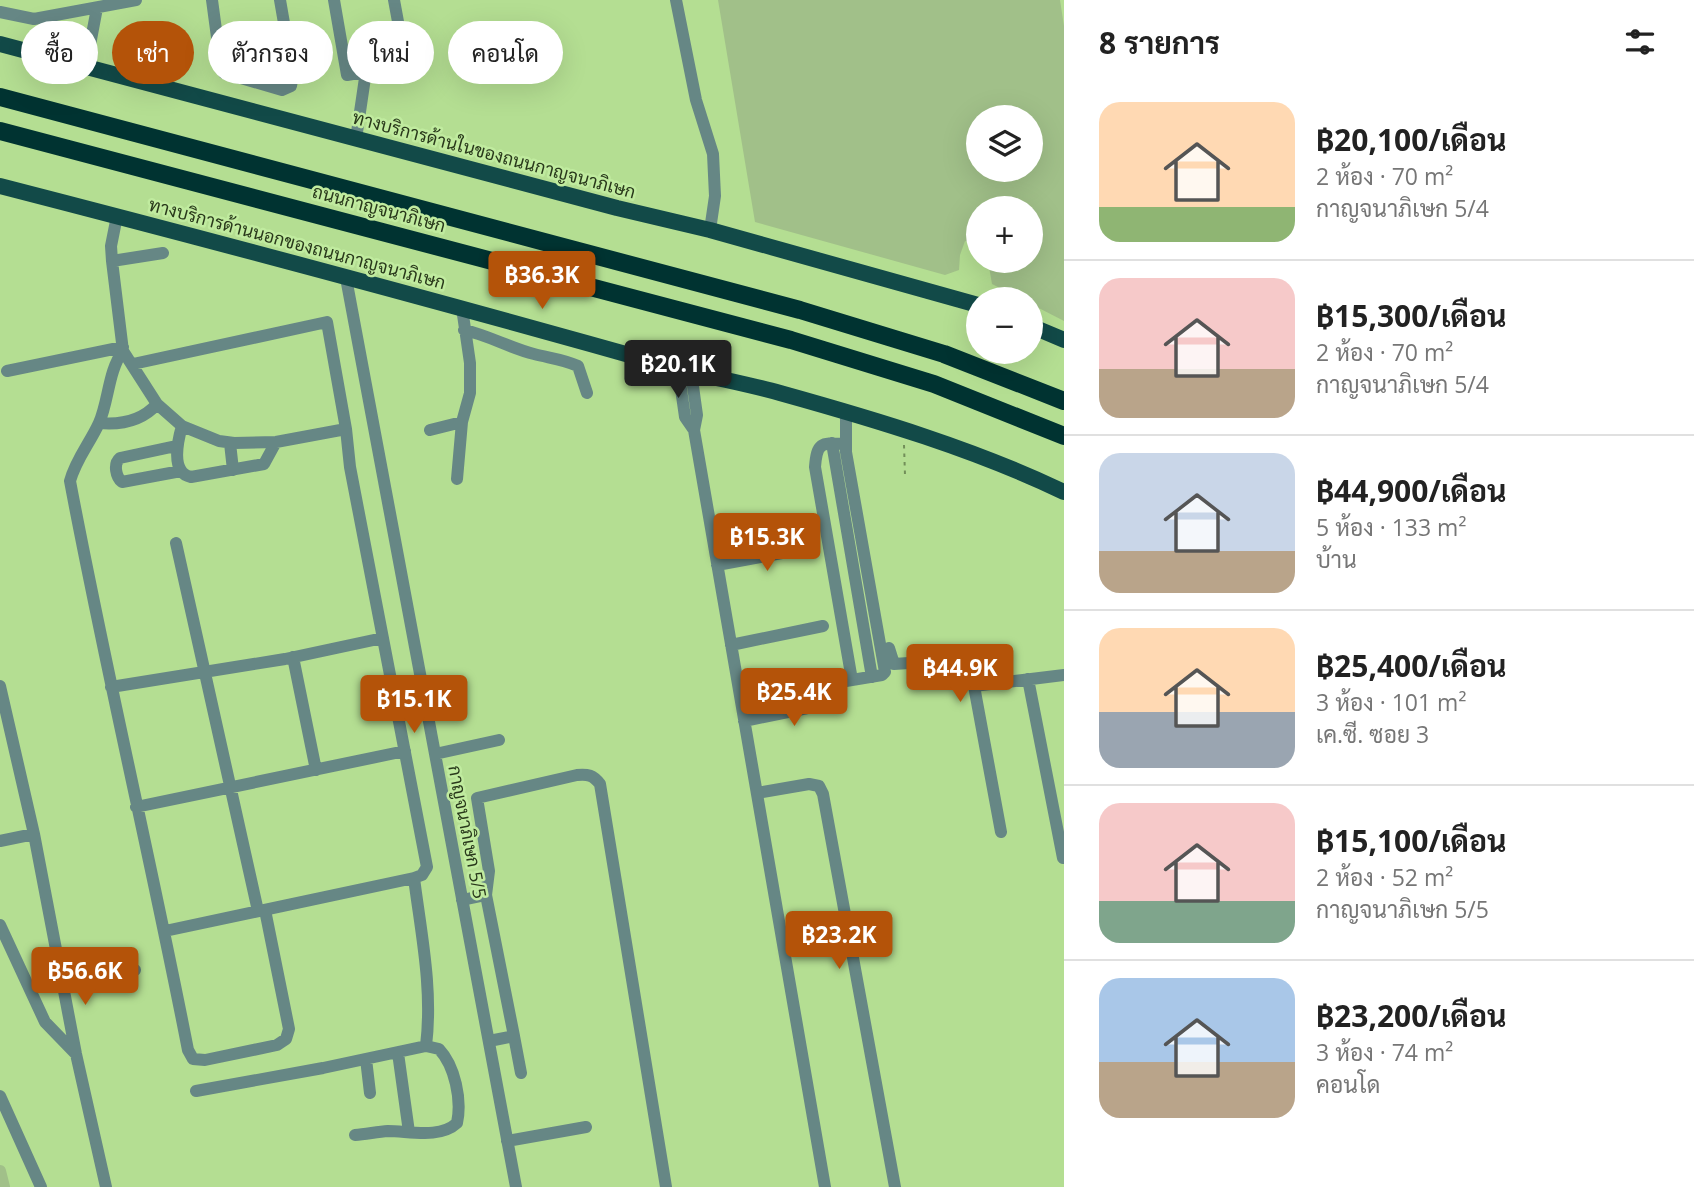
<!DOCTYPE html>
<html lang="th">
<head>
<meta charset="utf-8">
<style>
  body { margin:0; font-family:"Open Sans",Sarabun,sans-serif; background:#f6f6f6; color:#222; height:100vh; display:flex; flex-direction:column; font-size:26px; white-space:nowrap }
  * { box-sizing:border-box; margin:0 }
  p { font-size:23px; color:#767676 }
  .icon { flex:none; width:38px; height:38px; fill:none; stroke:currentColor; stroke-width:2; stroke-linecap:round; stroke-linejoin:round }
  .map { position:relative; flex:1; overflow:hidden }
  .panel { display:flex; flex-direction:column; background:#fff; width:630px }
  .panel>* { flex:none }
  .banner { position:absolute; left:21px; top:21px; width:665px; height:63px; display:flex; gap:14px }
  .fabs { position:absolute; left:966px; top:105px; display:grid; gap:14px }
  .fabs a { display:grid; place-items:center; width:77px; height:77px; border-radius:50%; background:#fff; box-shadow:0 7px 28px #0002; font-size:35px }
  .price { position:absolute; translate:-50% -60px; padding:0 16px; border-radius:7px; background:#b45309; color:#fff; font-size:23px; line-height:46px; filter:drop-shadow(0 2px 4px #0008) }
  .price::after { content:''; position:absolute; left:50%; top:42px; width:21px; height:16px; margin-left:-10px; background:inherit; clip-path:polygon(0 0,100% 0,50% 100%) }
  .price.on { background:#222; color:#fff }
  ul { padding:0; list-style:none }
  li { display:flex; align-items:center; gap:21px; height:175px; padding:0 35px }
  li+li { border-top:2px solid #e0e0e0 }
  li span { display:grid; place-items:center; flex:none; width:196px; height:140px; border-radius:21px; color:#555 }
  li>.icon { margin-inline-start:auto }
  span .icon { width:84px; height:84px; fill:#fffc; stroke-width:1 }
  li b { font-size:30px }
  h2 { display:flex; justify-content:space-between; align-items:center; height:84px; padding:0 35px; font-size:30px }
  .pill { padding:0 24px; border-radius:32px; background:#fff; box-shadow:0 7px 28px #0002; font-size:24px; line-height:63px }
  .pill.on { background:#b45309; color:#fff }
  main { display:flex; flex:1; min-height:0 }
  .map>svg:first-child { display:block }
</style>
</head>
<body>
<main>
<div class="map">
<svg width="1064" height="1187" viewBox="0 0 1064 1187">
  <rect width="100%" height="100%" fill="#b4de92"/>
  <path fill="#a1c089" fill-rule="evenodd" d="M718,0H1060L1064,26V321L1031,304V299H1021L992,284L988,261H1031V208H978V246L965,241L960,255L959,270L945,275L755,222ZM978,117H1031V170H978Z"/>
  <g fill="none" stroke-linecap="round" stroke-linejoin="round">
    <path stroke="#a1c089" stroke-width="12" d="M0,1171L4,1187"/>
    <path stroke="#728f59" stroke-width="2" stroke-dasharray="3.5 5" stroke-linecap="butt" d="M904,445L905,475"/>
    <path stroke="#668785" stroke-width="12" d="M212,0L221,67L224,73L282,90L291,86L293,75L280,0
      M334,0L347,75L406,65L394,0
      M676,0L696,100L713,154L715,196L710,230
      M0,12L34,19L136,0
      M86,66L97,8
      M356,139L366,71
      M117,216L111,246L112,261L123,351L157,404L182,426L219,441L234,443L276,442L346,429L350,467L427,867L422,875L414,878L165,931
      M112,261L163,253
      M346,278L516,1187
      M464,330C488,335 510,348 534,354C549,358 563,359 578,366L587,393
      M123,351C108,371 109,400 99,423C90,443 76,459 70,481C106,672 151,860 188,1050L193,1059L205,1060L277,1045L286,1039L289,1029L287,1019L265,910
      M133,364L327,322L346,429
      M678,368L685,417L694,430
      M7,371L123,347
      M691,372L697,415L694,430L825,1187
      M846,412V452L885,672L882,675L846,681
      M99,423C121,425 142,421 157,404
      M182,426C178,440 170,473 191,477L264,464L276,442
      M430,430L462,422
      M230,443L233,470
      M832,443L872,677
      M846,444C822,443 817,441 815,467L852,680
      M176,446L120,458C113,464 116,477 122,482L181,471
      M457,479L462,422L470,393V363L462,308
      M176,543L258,911
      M717,565L810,548
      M731,645L823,626
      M889,648L894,664L924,662
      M967,652L974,686
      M293,657L316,770
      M1028,679L1063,858
      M0,686L34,834L0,841
      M111,687L285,659L383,638
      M744,721L837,702
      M435,754L499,740
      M757,793L809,784L819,786L823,794L895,1187
      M136,807L405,751
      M1001,832L974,686L1064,675
      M34,834L76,1054L106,1187
      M414,878C421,933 433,989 426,1046
      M486,895L489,871L477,798L577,775C588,774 593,775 600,784L666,1187
      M462,900L486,895L514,1036L489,1041
      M0,925L45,1022L76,1054
      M122,971L135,970
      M514,1036L521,1073
      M398,1053L409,1132
      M366,1059L370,1093
      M196,1091L323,1068L426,1046L439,1049C455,1066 462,1100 457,1123C440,1139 409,1131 388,1131C377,1132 366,1134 355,1135
      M0,1096L41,1187
      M507,1141L586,1127"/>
    <path stroke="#124a48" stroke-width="16" d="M0,44L617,208L710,230L978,305
      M0,186C225,244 449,304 672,367C708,377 745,383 780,393C877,420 974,449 1064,492
      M1031,326L1064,340"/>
    <path stroke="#003331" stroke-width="18" d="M0,97L800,310L944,354L1064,401
      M0,131L791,340L934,384L1064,436"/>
  </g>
  <g text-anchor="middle" stroke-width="5" stroke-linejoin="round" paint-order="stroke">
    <g font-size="18" fill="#29391b" stroke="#c0eb9f">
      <text transform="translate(494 155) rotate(15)" y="6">ทางบริการด้านในของถนนกาญจนาภิเษก</text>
      <text transform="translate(379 209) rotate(15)" y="6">ถนนกาญจนาภิเษก</text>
      <text transform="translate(297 244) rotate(15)" y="6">ทางบริการด้านนอกของถนนกาญจนาภิเษก</text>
      <text transform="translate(467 832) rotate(79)" y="6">กาญจนาภิเษก 5/5</text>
    </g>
  </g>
</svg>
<div class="fabs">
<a><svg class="icon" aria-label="layers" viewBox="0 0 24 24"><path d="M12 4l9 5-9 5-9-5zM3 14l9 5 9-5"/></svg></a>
<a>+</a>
<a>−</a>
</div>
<b class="price" style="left:542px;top:311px">฿36.3K</b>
<b class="price on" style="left:678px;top:400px">฿20.1K</b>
<b class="price" style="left:767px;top:573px">฿15.3K</b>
<b class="price" style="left:960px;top:704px">฿44.9K</b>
<b class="price" style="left:794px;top:728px">฿25.4K</b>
<b class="price" style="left:414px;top:735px">฿15.1K</b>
<b class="price" style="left:839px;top:971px">฿23.2K</b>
<b class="price" style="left:85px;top:1007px">฿56.6K</b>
<div class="banner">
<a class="pill">ซื้อ</a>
<a class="pill on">เช่า</a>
<a class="pill">ตัวกรอง</a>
<a class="pill">ใหม่</a>
<a class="pill">คอนโด</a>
</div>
</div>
<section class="panel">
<h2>8 รายการ<svg class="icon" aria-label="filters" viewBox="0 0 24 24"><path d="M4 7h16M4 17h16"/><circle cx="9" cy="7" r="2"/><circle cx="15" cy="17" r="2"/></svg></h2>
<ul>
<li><span style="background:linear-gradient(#ffd9b3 75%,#8fb573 0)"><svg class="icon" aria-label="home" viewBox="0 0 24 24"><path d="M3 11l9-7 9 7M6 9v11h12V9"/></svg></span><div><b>฿20,100/เดือน</b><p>2 ห้อง · 70 m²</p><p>กาญจนาภิเษก 5/4</p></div></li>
<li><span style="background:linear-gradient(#f6c9c9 65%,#b9a48a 0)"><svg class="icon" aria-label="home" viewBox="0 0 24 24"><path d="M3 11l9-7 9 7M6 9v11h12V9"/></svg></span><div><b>฿15,300/เดือน</b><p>2 ห้อง · 70 m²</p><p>กาญจนาภิเษก 5/4</p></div></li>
<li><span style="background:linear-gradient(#c9d6e8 70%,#b9a48a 0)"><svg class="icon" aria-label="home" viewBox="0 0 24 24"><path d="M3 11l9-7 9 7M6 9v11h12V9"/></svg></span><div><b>฿44,900/เดือน</b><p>5 ห้อง · 133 m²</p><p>บ้าน</p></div></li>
<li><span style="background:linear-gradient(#ffd9b3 60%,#9aa5b1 0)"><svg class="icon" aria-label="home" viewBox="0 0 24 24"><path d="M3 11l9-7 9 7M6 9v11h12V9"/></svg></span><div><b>฿25,400/เดือน</b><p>3 ห้อง · 101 m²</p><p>เค.ซี. ซอย 3</p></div></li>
<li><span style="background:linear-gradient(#f6c9c9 70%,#7fa58c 0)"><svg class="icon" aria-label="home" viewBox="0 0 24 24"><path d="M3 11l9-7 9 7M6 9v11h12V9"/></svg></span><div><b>฿15,100/เดือน</b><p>2 ห้อง · 52 m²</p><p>กาญจนาภิเษก 5/5</p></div></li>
<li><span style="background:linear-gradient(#a9c7e8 60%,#b9a48a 0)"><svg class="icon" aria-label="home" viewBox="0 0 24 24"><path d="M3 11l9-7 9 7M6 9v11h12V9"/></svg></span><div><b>฿23,200/เดือน</b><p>3 ห้อง · 74 m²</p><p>คอนโด</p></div></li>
</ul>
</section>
</main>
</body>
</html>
